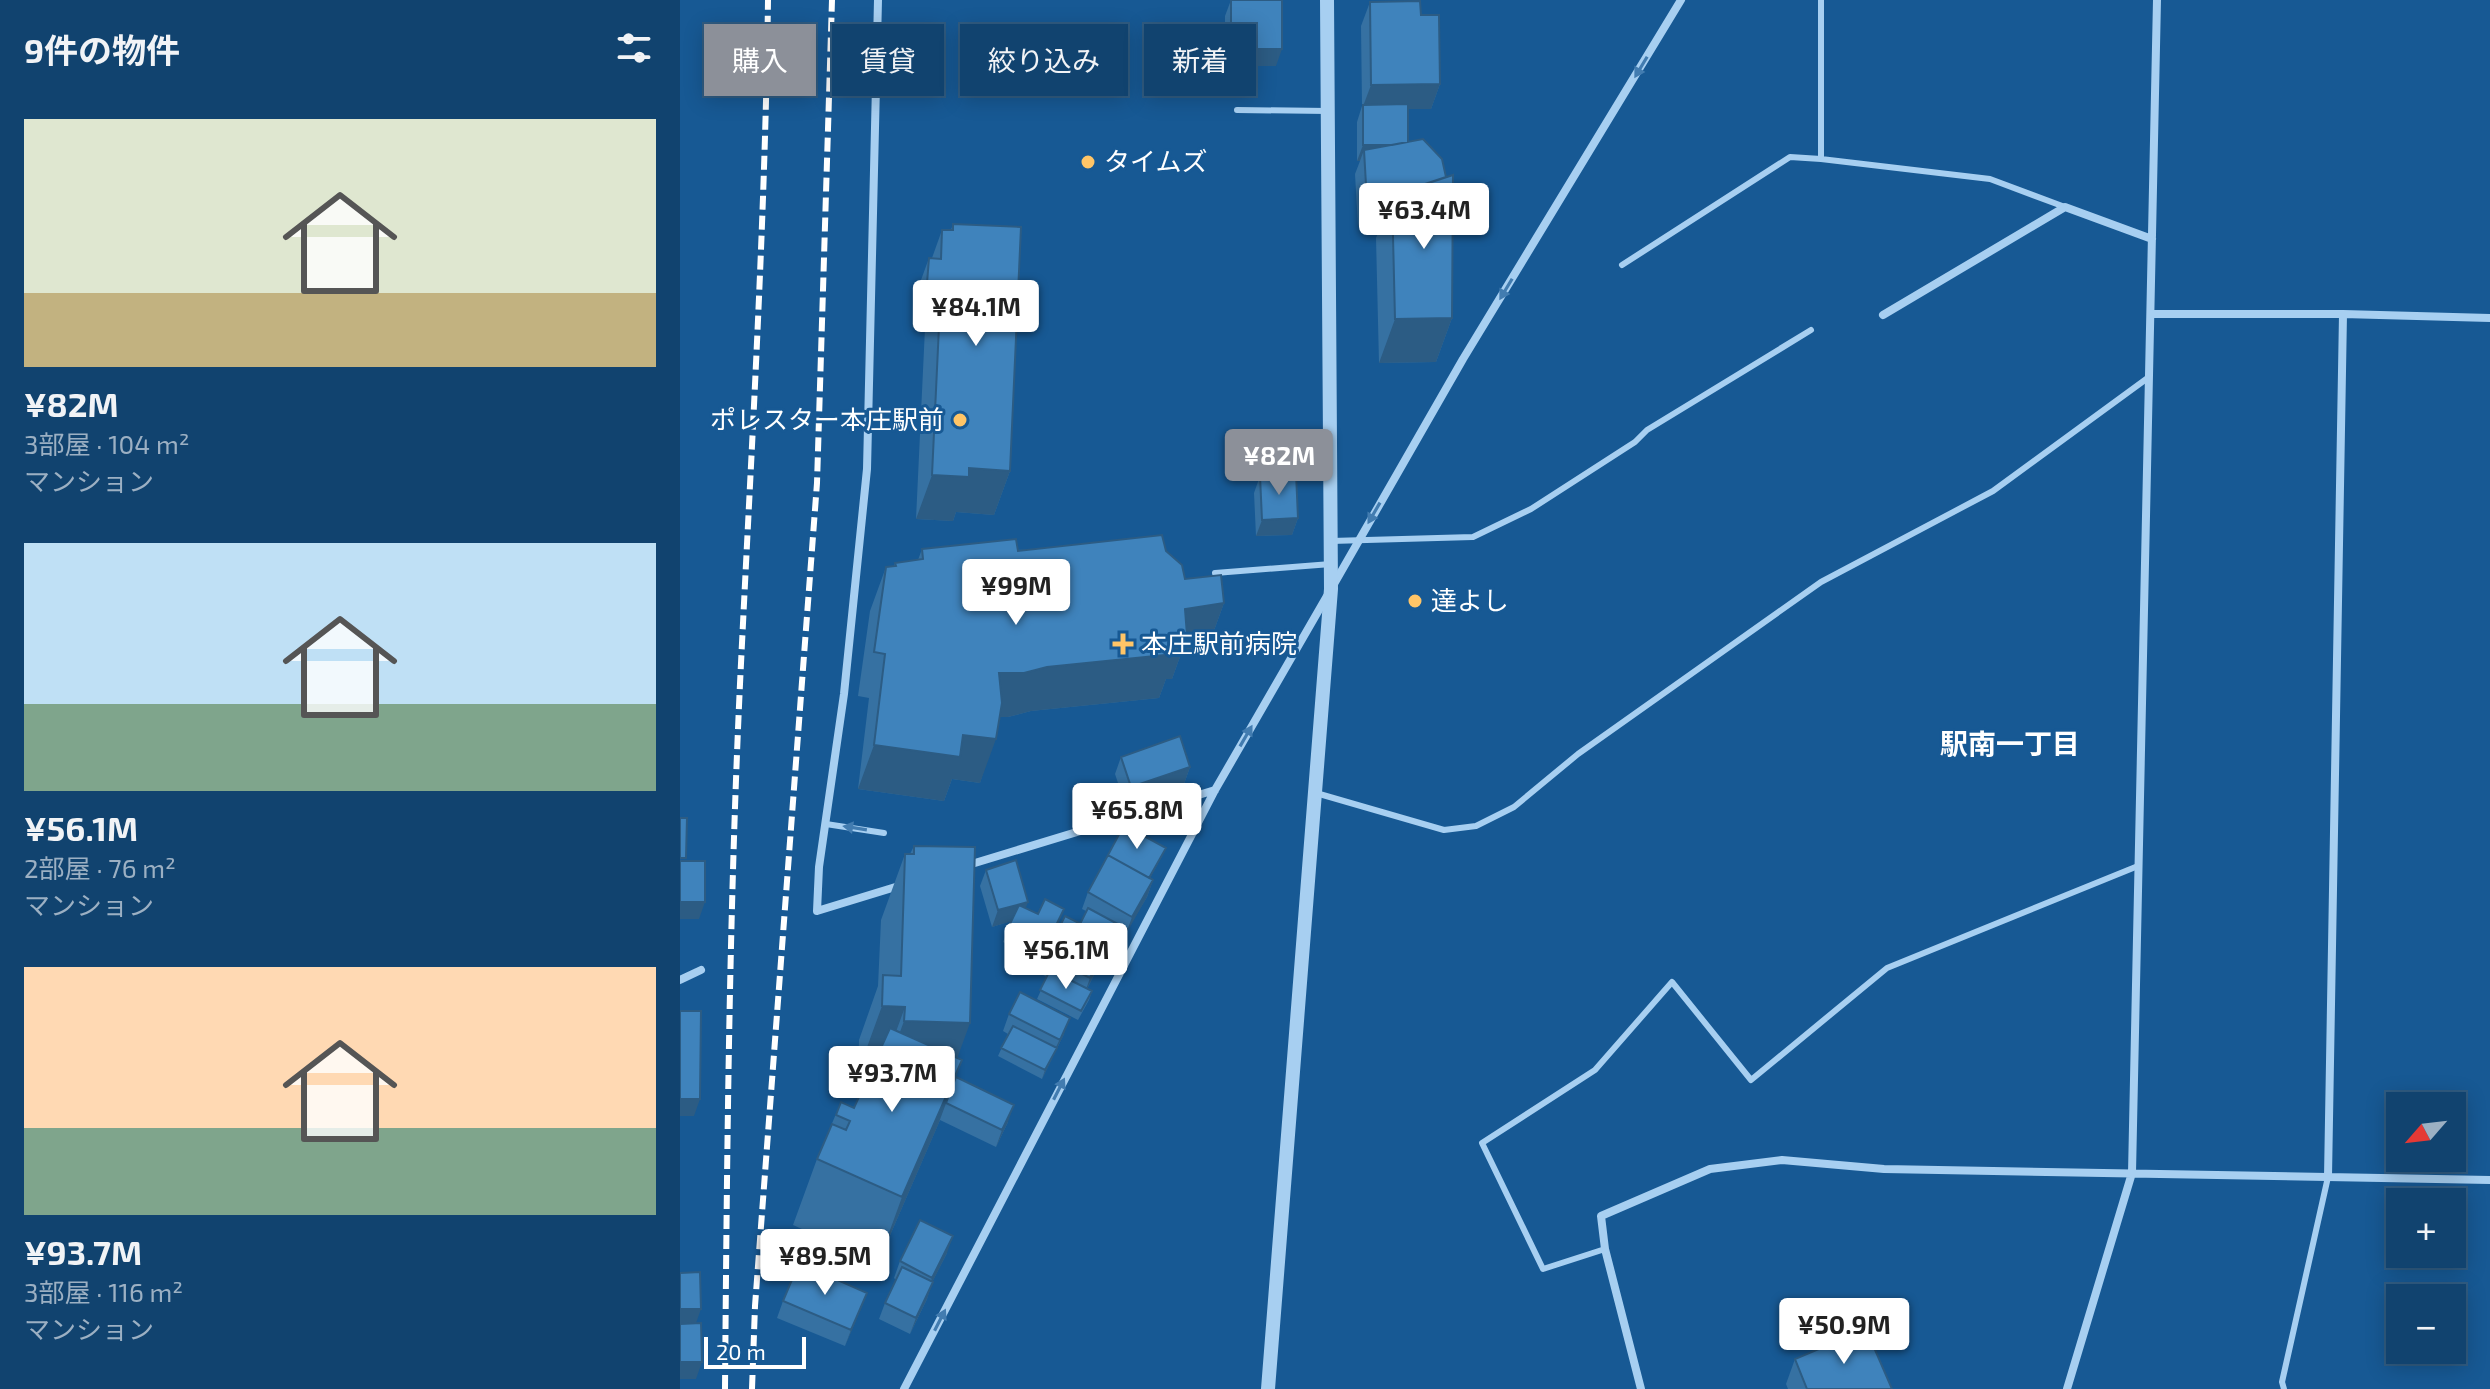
<!DOCTYPE html>
<html lang="ja">
<head>
<meta charset="utf-8">
<style>
  body { margin:0; font-family:"Exo 2","Noto Sans JP",sans-serif; background:#1a4a74; color:#f1f3f6; height:100vh; display:flex; flex-direction:column; font-size:30px; white-space:nowrap }
  * { box-sizing:border-box; margin:0 }
  p { font-size:26px; color:#9cb0c3 }
  .icon { flex:none; width:44px; height:44px; fill:none; stroke:currentColor; stroke-width:2; stroke-linecap:round; stroke-linejoin:round }
  .map { position:relative; flex:1; overflow:hidden }
  .details { display:flex; flex-direction:column; background:#11436f; width:680px }
  .details>* { flex:none }
  .hud { position:absolute; left:24px; top:24px; width:760px; height:72px; display:flex; gap:16px }
  .needle { width:52px; rotate:242deg }
  .controls { position:absolute; left:1706px; top:1092px; display:grid; gap:16px }
  .controls a { display:grid; place-items:center; width:80px; height:80px; border-radius:0px; background:#11436f; box-shadow:0 4px 20px #0003,0 0 0 2px #305c82; font-size:40px }
  .scale { position:absolute; left:24px; bottom:20px; width:102px; box-sizing:border-box; padding-left:8px; border:4px solid #fff; border-top:0; font-size:22px; line-height:28px; white-space:nowrap; color:#fff; -webkit-text-stroke:6px #175994; paint-order:stroke }
  .price { position:absolute; translate:-50% -68px; padding:0 18px; border-radius:8px; background:#fff; color:#222; font-size:26px; line-height:52px; filter:drop-shadow(0 2px 4px #0008) }
  .price::after { content:''; position:absolute; left:50%; top:48px; width:24px; height:18px; margin-left:-12px; background:inherit; clip-path:polygon(0 0,100% 0,50% 100%) }
  .price.active { background:#8c9099; color:#fff }
  ul { padding:0; list-style:none }
  li { display:grid; align-content:center; gap:16px; height:424px; padding:0 24px }
  li span { display:grid; place-items:center; height:248px; border-radius:0px; color:#555 }
  li>.icon { margin-inline-start:auto }
  span .icon { width:144px; height:144px; fill:#fffc; stroke-width:1 }
  li b { font-size:34px }
  h2 { display:flex; justify-content:space-between; align-items:center; height:96px; padding:0 24px; font-size:34px }
  .tag { padding:0 28px; border-radius:0px; background:#11436f; box-shadow:0 4px 20px #0003,0 0 0 2px #305c82; font-size:28px; line-height:72px }
  .tag.active { background:#8c9099; color:#fff }
  main { display:flex; flex:1; min-height:0 }
  .map>svg:first-child { display:block }
</style>
</head>
<body>
<main>
<section class="details">
<h2>9件の物件<svg class="icon" aria-label="filters" viewBox="0 0 24 24"><path d="M4 7h16M4 17h16"/><circle cx="9" cy="7" r="2"/><circle cx="15" cy="17" r="2"/></svg></h2>
<ul>
<li><span style="background:linear-gradient(#dfe7d0 70%,#c2b280 0)"><svg class="icon" aria-label="home" viewBox="0 0 24 24"><path d="M3 11l9-7 9 7M6 9v11h12V9"/></svg></span><div><b>¥82M</b><p>3部屋 · 104 m²</p><p>マンション</p></div></li>
<li><span style="background:linear-gradient(#bfe0f5 65%,#7fa58c 0)"><svg class="icon" aria-label="home" viewBox="0 0 24 24"><path d="M3 11l9-7 9 7M6 9v11h12V9"/></svg></span><div><b>¥56.1M</b><p>2部屋 · 76 m²</p><p>マンション</p></div></li>
<li><span style="background:linear-gradient(#ffd9b3 65%,#7fa58c 0)"><svg class="icon" aria-label="home" viewBox="0 0 24 24"><path d="M3 11l9-7 9 7M6 9v11h12V9"/></svg></span><div><b>¥93.7M</b><p>3部屋 · 116 m²</p><p>マンション</p></div></li>
</ul>
</section>
<div class="map">
<svg width="1810" height="1389" viewBox="0 0 1810 1389">
  <rect width="100%" height="100%" fill="#175994"/>
  <g fill="none" stroke-linecap="round" stroke-linejoin="round">
    <path stroke="#a7cff1" stroke-width="6" d="M1141,0V159L1310,179L1385,207
      M557,110L648,111
      M942,265L1110,157L1141,159
      M651,541L793,537L851,509L955,442L967,430L1131,330
      M535,573L651,564
      M636,793L764,830L796,826L834,807L898,754L1141,582L1313,491L1469,377
      M146,824L204,833
      M925,1249L863,1269L802,1143L915,1070L992,982L1071,1080L1207,968L1458,866
      M1604,1389L1602,1382L1648,1177"/>
    <path stroke="#a7cff1" stroke-width="8" d="M198,0L187,469L164,694L139,867L137,911L222,885
      M1471,314H1663L1810,318
      M1203,315L1385,207L1472,239
      M654,584L783,359L1001,0
      M285,866L535,790
      M0,980L21,970
      M1648,1177L1663,314
      M224,1389L535,790L647,596
      M961,1389L925,1249L921,1216L1030,1169L1102,1160L1204,1169L1810,1180
      M1387,1389L1452,1173L1477,0"/>
    <path stroke="#a7cff1" stroke-width="14" d="M588,1389L651,589L647,0"/>
    <path stroke="#fff" stroke-width="6" stroke-dasharray="14 6" stroke-linecap="butt" d="M45,1389C47,1154 49,919 60,684C71,456 85,228 88,0
      M72,1389L75,1306L137,483L152,0"/>
  </g>
  <path fill="#3671a2" d="M551,0L596,66H545V16Z
    M690,2L741,15L760,84L751,109H728V142L772,318L756,362L699,363L696,238L702,222L678,226L675,174L680,161H677V122L682,106L681,26Z
    M273,224L330,471L314,515L276,512L273,521L236,519L245,328L232,327L233,302L249,258H252L262,230H271Z
    M580,476L618,518L612,535L576,536L574,493Z
    M242,549L486,551L505,579L544,603L528,647L502,651L492,679H486L479,698L351,711L328,717H320L300,783L272,779L264,801L178,789L189,698L178,696L190,611L206,567L214,566L215,563L238,560Z
    M441,757L510,767L504,784L445,804L435,774Z
    M234,846L278,1058L276,1077L328,1122L316,1147L260,1120L198,1263L113,1225L137,1159L161,1102L174,1108L190,1072H178L179,1040L198,986L201,920L225,854H230Z
    M482,856L470,878L473,880L467,897L445,933L434,957L424,952L419,965L407,989L412,991L409,1000L398,1020L357,999L367,977L359,973L365,956L400,924L406,911L402,909L408,892Z
    M306,870L346,908L378,925L357,969L337,960L340,951L323,942L331,921L312,927L300,886Z
    M329,1014L384,1034L362,1079L318,1056L328,1034L323,1031Z
    M267,1253L252,1282L247,1299L230,1334L199,1319L205,1303L216,1280L214,1278L220,1261Z
    M187,1293L165,1346L97,1318L103,1301Z
    M1115,1359L1212,1389H1108L1106,1384Z"/>
  <path fill="#2c5c84" d="M551,49H602L596,66H545Z
    M760,84L751,109H682L691,85Z
    M728,144L684,150L680,161H677L683,145Z
    M711,197L702,222L678,226L687,202Z
    M247,283L261,284L245,328L232,327Z
    M772,318L756,362L699,363L715,319Z
    M289,468L330,471L314,515L276,512L273,521L236,519L252,475Z
    M618,518L612,535L576,536L582,520Z
    M544,603L528,647L502,651L492,679H486L479,698L351,711L328,717H303L319,673L505,609Z
    M283,735L316,739L300,783L272,779L264,801L178,789L194,745Z
    M510,767L504,784L445,804L451,787Z
    M486,848L482,856L464,890L467,881Z
    M473,880L467,897L446,934L452,917Z
    M0,902H25L19,919H0Z
    M348,902L342,918L312,927L318,910Z
    M384,909L378,925L357,969L363,952Z
    M425,948L419,965L404,995L410,978Z
    M202,1006L225,1007L201,1073L178,1072Z
    M390,1018L384,1034L362,1079L365,1070Z
    M224,1021L290,1023L266,1089L200,1087Z
    M282,1060L258,1125L198,1263L222,1197Z
    M0,1099H20L14,1116H0Z
    M334,1105L328,1122L316,1147L322,1130Z
    M273,1236L267,1253L246,1295L252,1278Z
    M253,1282L247,1299L230,1334L236,1318Z
    M187,1293L181,1309L165,1346L171,1330Z
    M0,1309H21L15,1326H0Z
    M0,1362H22L16,1379H0Z"/>
  <path fill="#3f83bc" stroke="#2c5c84" stroke-width="2" d="M551,0H602V49H551Z
    M740,1L741,15H759L760,84L691,85L690,2Z
    M728,104V142L712,145H683V105Z
    M743,139L762,159L766,177L712,195V197L687,202L684,150Z
    M773,175L772,318L715,319L712,195Z
    M273,224L341,227L330,471L289,468V477L252,475L261,284L247,283L249,258L261,259L262,230H273Z
    M616,473L618,518L582,520L580,476Z
    M482,535L486,551L502,565L505,579L541,575L544,603L505,609L507,635L493,637L495,654L367,667L344,673H319L322,703L316,739L283,735L280,757L194,745L205,654L194,652L206,567L216,566L215,563L243,559L242,549L336,539L338,551Z
    M500,736L510,767L451,787L441,757Z
    M0,818H7L6,858H0Z
    M444,825L486,848L469,878L428,855Z
    M234,846L295,847L290,1023L224,1021L225,1007L202,1006L203,975L221,976L225,854H234Z
    M428,855L473,880L452,917L408,892Z
    M336,860L348,902L318,910L306,870Z
    M0,861H25V902H0Z
    M365,899L384,909L363,952L343,943L348,935L329,926L339,905L358,914Z
    M408,908L447,929L437,949L407,933L409,928L400,924Z
    M385,916L409,928L404,937L425,948L410,978L365,956Z
    M370,970L412,991L401,1011L360,990Z
    M340,992L390,1018L380,1040L329,1014Z
    M0,1011H21L20,1099H0Z
    M333,1026L377,1048L365,1070L321,1048Z
    M210,1028L282,1060L222,1197L137,1159L152,1124L166,1130L170,1121L156,1115L161,1102L174,1108Z
    M276,1077L334,1105L322,1130L266,1103Z
    M240,1220L273,1236L252,1278L220,1261Z
    M119,1263L187,1293L171,1330L103,1301Z
    M222,1267L253,1282L236,1318L205,1303Z
    M20,1272L21,1309H0V1273Z
    M21,1323L22,1362H0V1324Z
    M1186,1329L1212,1389H1127L1115,1359Z"/>
  <defs><path id="oneway-solid" d="M-6-.8H1V-3.2L6.5 0L1 3.2V.8H-6Z" transform="scale(2)"/></defs>
  <g fill="#427cb0">
    <use href="#oneway-solid" transform="translate(961 67) rotate(121)"/>
    <use href="#oneway-solid" transform="translate(826 289) rotate(121)"/>
    <use href="#oneway-solid" transform="translate(694 513) rotate(120)"/>
    <use href="#oneway-solid" transform="translate(566 736) rotate(-60)"/>
    <use href="#oneway-solid" transform="translate(175 828) rotate(-171)"/>
    <use href="#oneway-solid" transform="translate(379 1089) rotate(-63)"/>
    <use href="#oneway-solid" transform="translate(260 1320) rotate(-63)"/>
  </g>
  <g fill="#ffc567" stroke="#175994" stroke-width="3">
    <circle cx="408" cy="162" r="8"/>
    <circle cx="280" cy="420" r="8"/>
    <circle cx="735" cy="601" r="8"/>
    <path d="M439 632h8v8h8v8h-8v8h-8v-8h-8v-8h8z"/>
  </g>
  <g text-anchor="middle" stroke-width="6" stroke-linejoin="round" paint-order="stroke">
    <g font-size="26" fill="#fff" stroke="#175994" text-anchor="start">
      <text x="424" y="171">タイムズ</text>
      <text x="264" y="429" text-anchor="end">ポレスター本庄駅前</text>
      <text x="751" y="610">達よし</text>
      <text x="461" y="653">本庄駅前病院</text>
    </g>
    <g font-size="28" font-weight="bold" fill="#fff" stroke="#175994">
      <text x="1330" y="754">駅南一丁目</text>
    </g>
  </g>
</svg>
<div class="controls">
<a><svg class="needle" viewBox="-14 -14 28 28"><path d="M0-13l5 13h-10z" fill="#e53935"/><path d="M0 13l5-13h-10z" fill="#9cb0c3"/></svg></a>
<a>+</a>
<a>−</a>
</div>
<div class="scale">20 m</div>
<b class="price" style="left:744px;top:251px">¥63.4M</b>
<b class="price" style="left:296px;top:348px">¥84.1M</b>
<b class="price active" style="left:599px;top:497px">¥82M</b>
<b class="price" style="left:336px;top:627px">¥99M</b>
<b class="price" style="left:457px;top:851px">¥65.8M</b>
<b class="price" style="left:386px;top:991px">¥56.1M</b>
<b class="price" style="left:212px;top:1114px">¥93.7M</b>
<b class="price" style="left:145px;top:1297px">¥89.5M</b>
<b class="price" style="left:1164px;top:1366px">¥50.9M</b>
<div class="hud">
<a class="tag active">購入</a>
<a class="tag">賃貸</a>
<a class="tag">絞り込み</a>
<a class="tag">新着</a>
</div>
</div>
</main>
</body>
</html>
